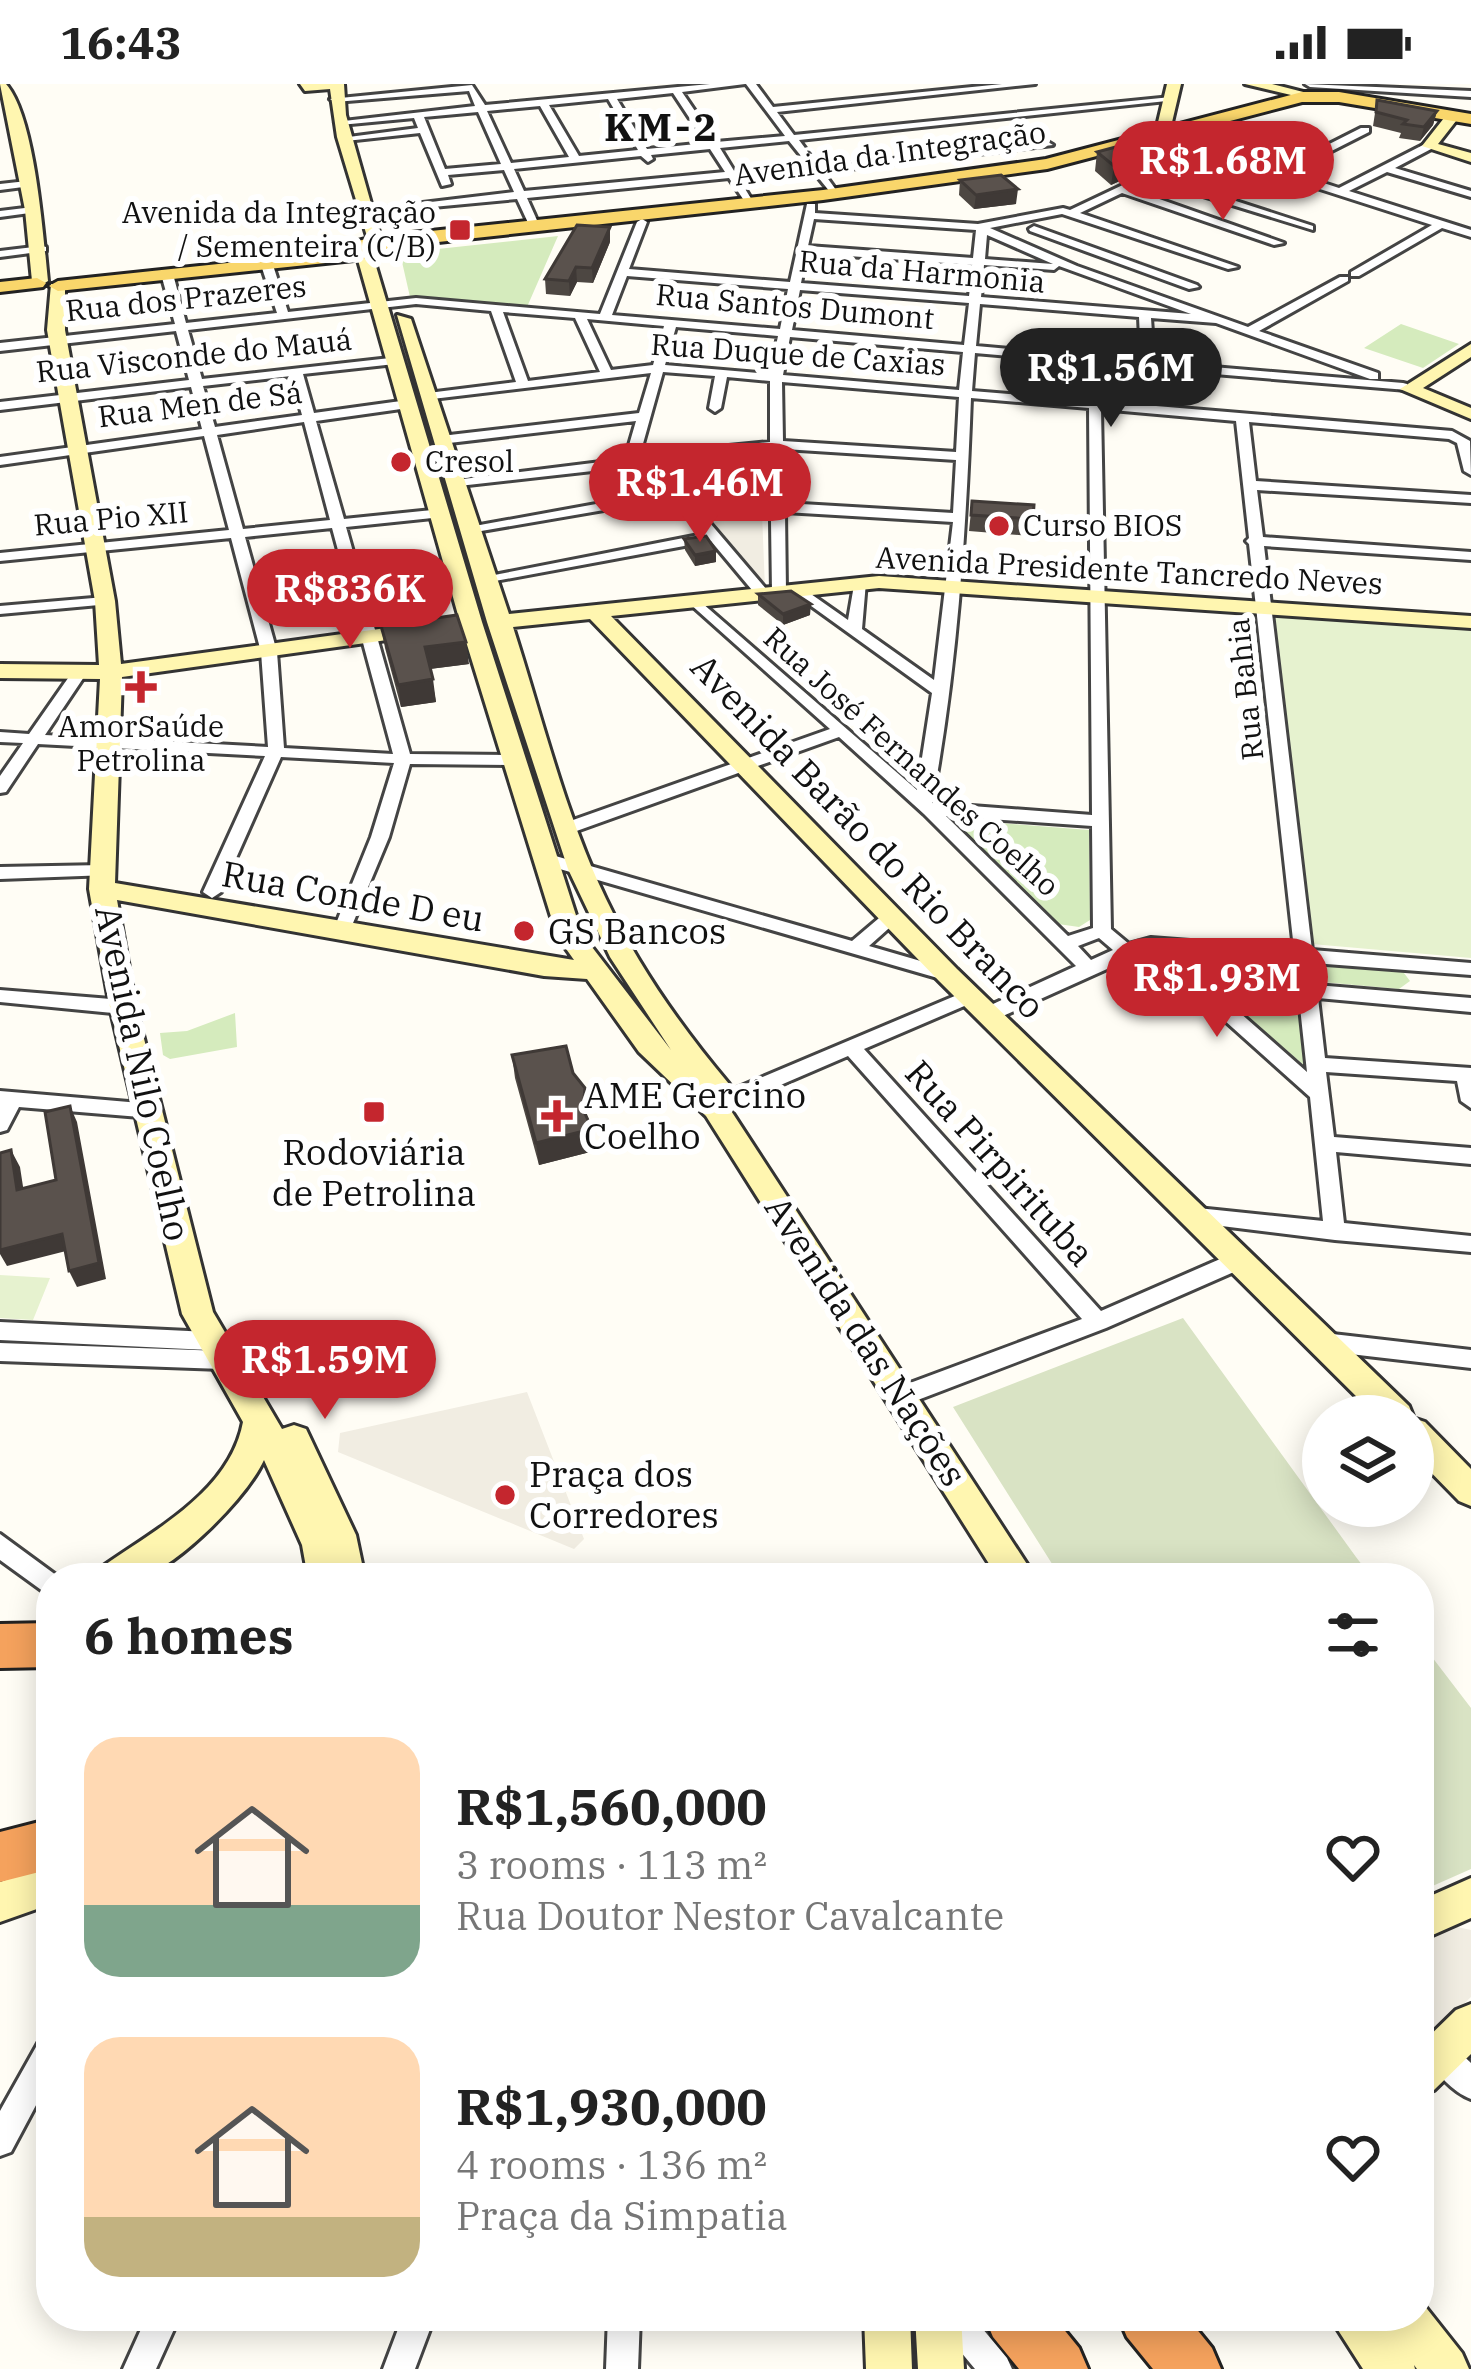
<!DOCTYPE html>
<html lang="en">
<head>
<meta charset="utf-8">
<style>
  body { margin:0; font-family:"IBM Plex Serif",serif; background:#f2f2f2; color:#222; height:100vh; display:flex; flex-direction:column; font-size:45px; white-space:nowrap }
  * { box-sizing:border-box; margin:0 }
  p { font-size:39px; color:#767676 }
  .icon { flex:none; width:66px; height:66px; fill:none; stroke:currentColor; stroke-width:2; stroke-linecap:round; stroke-linejoin:round }
  .map { position:relative; flex:1; overflow:hidden }
  .details { position:absolute; left:36px; top:1479px; width:1398px; height:768px; display:flex; flex-direction:column; background:#fff; border-radius:48px; box-shadow:0 6px 30px #0003 }
  .details>* { flex:none }
  .fabs { position:absolute; left:1302px; top:1311px; display:grid; gap:24px }
  .fabs a { display:grid; place-items:center; width:132px; height:132px; border-radius:50%; background:#fff; box-shadow:0 6px 30px #0003; font-size:60px }
  .price { position:absolute; translate:-50% -102px; padding:0 27px; border-radius:42px; background:#c4262e; color:#fff; font-size:39px; line-height:78px; filter:drop-shadow(0 3px 6px #0008) }
  .price::after { content:''; position:absolute; left:50%; top:72px; width:36px; height:27px; margin-left:-18px; background:inherit; clip-path:polygon(0 0,100% 0,50% 100%) }
  .price.current { background:#222; color:#fff }
  ul { padding:0; list-style:none }
  li { display:flex; align-items:center; gap:36px; height:300px; padding:0 48px }
  li span { display:grid; place-items:center; flex:none; width:336px; height:240px; border-radius:36px; color:#555 }
  li>.icon { margin-inline-start:auto }
  span .icon { width:144px; height:144px; fill:#fffc; stroke-width:1 }
  li b { font-size:51px }
  h2 { display:flex; justify-content:space-between; align-items:center; height:144px; padding:0 48px; font-size:51px }
  .status { display:flex; justify-content:space-between; align-items:center; height:84px; padding:0 60px; background:#fff; direction:ltr }
  .status svg { height:33px; fill:currentColor }
  .map>svg:first-child { display:block }
</style>
</head>
<body>
<div class="status"><b>16:43</b><svg viewBox="0 0 49 12"><path d="M0 12V9h3v3zM5 12V6h3v6zM10 12V3h3v9zM15 12V0h3v12zM26 1h20v11H26zM47 4h2v5h-2z"/></svg></div>
<div class="map">
<svg width="1471" height="2285" viewBox="0 0 1471 2285">
  <rect width="100%" height="100%" fill="#fffdf5"/>
  <path fill="#d5ebbd" d="M558,152L527,223L410,213L400,169Z
    M1401,240L1459,260L1423,284L1364,264Z
    M950,735L1089,746L1090,836L1079,843L1058,840Z
    M1180,875L1291,882L1306,983Z
    M1315,879L1401,885L1410,897L1399,905L1322,898Z
    M235,929L237,963L170,975L163,971L160,949L187,947Z"/>
  <path fill="#d9e3c4" d="M1183,1234L1356,1473L1372,1494H1061L953,1323Z
    M1419,1556L1471,1624V1785L1419,1808Z"/>
  <path fill="#e6f2cf" d="M1273,530L1471,543V874L1312,860Z
    M0,1191L50,1194L33,1236L0,1234Z"/>
  <path fill="#f1ede2" d="M762,429L765,505L705,440Z
    M527,1308L584,1455L574,1465L338,1368L340,1349Z
    M1448,1841L1471,1846V1913L1419,1963V1854Z"/>
  <g fill="none" stroke-linecap="round" stroke-linejoin="round">
    <defs>
      <path id="street" d="M710,0H745L682,8L716,58L785,52L746,0H756L773,23L1002,0H1035L777,28L794,51L1171,13L1176,16L799,56L819,83L1048,58L1053,61L823,88L839,110L834,113L789,57L720,64L755,121H747L729,94L527,114L540,143L535,146L530,143L517,115L369,129L364,126L514,108L504,86L448,91L451,100L442,102L420,49L346,57L341,54L418,44L414,34L340,41L335,38L475,22L469,7L335,18L330,15L472,1L485,21ZM673,9L706,59L647,65L617,15ZM608,15L638,66L579,72L549,21ZM540,22L569,73L511,79L487,27ZM478,28L501,80L445,85L424,33ZM710,65L725,88L524,107L514,85L641,72L648,78L653,75L651,71Z
        M1305,0L1471,7V13L1310,3Z
        M1214,41L1219,44V58L1214,64L1280,85L1361,44H1369V48L1290,88L1339,104L1425,60H1433V64L1395,84L1471,107V113L1387,88L1349,107L1471,146V153L1442,144L1359,192H1351V188L1432,141L1208,69L1159,92L1313,142V146L1151,96L1131,105L1284,159L1274,161L1122,109L1080,129L1238,183L1228,185L1062,130L990,144L1077,182L1248,243L1340,193H1348V197L1259,247L1378,289V295H1370L1216,239L1151,234L1154,278L1403,299L1407,300V306L1154,285L1156,322L1452,347L1470,357L1471,391L1464,387L1457,359L1449,355L1249,338L1256,397L1471,411V419L1257,406L1263,453L1471,468V476L1264,462L1312,866L1471,879V891L1313,879L1316,901L1471,914V928L1318,914L1325,974L1471,984V1024L1461,1017L1457,997L1326,988L1334,1053L1471,1064V1080L1336,1068L1344,1139L1471,1152V1168L1335,1156L1181,1137L1178,1131L1181,1125L1188,1123L1323,1137L1310,1013L1147,867L994,936H980L978,931L980,926L1076,882L924,730L839,653L571,749H559V741L830,645L689,519L687,516L694,512L917,706L932,609L789,506L801,503L848,536L854,501L866,498L862,545L934,596L953,438L785,428L786,508L779,512L772,508L770,366L659,379L767,506V512H757L711,457L479,500V494L484,493L704,450L674,414L464,450V444L469,443L668,407L646,381L450,403L448,400L455,396L625,375L636,337L441,360L434,356L441,352L639,329L651,289L424,316L422,313L428,309L516,298L491,227L416,220L188,246L202,295L399,273L401,276L395,280L303,290L314,329L408,316L414,320L408,324L316,337L344,435L442,425L449,429L442,433L346,443L410,670L513,671L521,676L513,681L410,680L389,753L348,851H336L333,847L371,753L394,679L281,673L221,808L212,814L203,808L265,672L38,660L6,708L0,709V692L23,659L0,658V648L29,650L73,587L78,585L86,590L45,651L268,663L261,568L231,454L0,477V469L229,446L204,352L0,381V373L202,345L191,303L0,326V318L189,296L176,247L0,267V259L175,240L161,190L167,187L173,190L186,239L277,229L260,178L266,175L272,178L288,228L416,214L600,230L637,138L642,135L647,138L629,185L790,198L807,120H815V129L978,140L1063,124L1070,126L1203,63L1209,57V44ZM814,135L976,146L973,174L808,162ZM987,151L1053,180L985,175ZM807,169L973,181L969,212L801,199ZM984,181L1054,186L1059,182L1191,230L981,213ZM627,192L788,205L780,245L612,231ZM800,206L969,219L964,261L792,246ZM980,220L1139,233L1141,277L976,262ZM503,228L575,234L600,288L528,297ZM587,235L664,242L653,281L611,286ZM676,243L778,252L770,290L665,281ZM790,253L963,268L959,306L783,291ZM975,269L1142,284L1143,321L972,307ZM663,288L715,292L709,324L715,328L721,324L727,293L770,297V358L647,370L639,374ZM291,292L302,331L215,343L203,302ZM782,298L959,313L956,368L783,357ZM971,314L1089,324L1092,731L932,719C957,586 966,449 971,314ZM1101,325L1236,337L1249,454L1246,457L1249,460L1294,865L1151,854L1129,860L1111,845ZM304,338L330,436L243,445L217,351ZM784,365L956,376L953,429L785,419ZM332,444L393,670L284,664L277,568L245,453ZM946,732L1092,742L1093,844L1068,852ZM1099,854L1113,866L1091,876L1078,862ZM1171,868L1295,877L1307,988Z
        M27,97L31,102L0,106V100Z
        M33,123L37,128L0,133V127Z
        M1034,142L1197,201L1199,203L1189,205L1030,147L1029,145Z
        M42,162L46,163V167L0,173V167Z
        M105,513L112,517L110,520L0,530V522Z
        M545,769L852,857L885,829H897V837L869,862L955,887L957,891L948,897L539,779L536,775Z
        M103,781L109,783V791L0,795V783Z
        M0,906L123,916L132,923L123,930L0,918Z
        M969,906L978,912L976,917L864,965L1101,1227L1227,1172H1243L1246,1178L1243,1184L1106,1244L902,1322L894,1319L891,1312L894,1305L1082,1235L848,972L734,1021H720L717,1016L720,1011Z
        M0,1007L152,1020L162,1027L152,1034L19,1023L7,1046L0,1048Z
        M0,1238L209,1248L217,1251L220,1257L217,1263L209,1266L0,1256Z
        M1324,1249L1471,1266V1284L1324,1267L1316,1264L1313,1258L1316,1252Z
        M0,1259L222,1267L230,1269L233,1276L230,1283L222,1285L0,1277Z
        M0,1450L60,1494H51V1513L0,1476Z
        M51,1949V1993L11,2068L0,2072V2027L41,1954Z
        M1442,1956L1452,1961L1471,1979V2015C1453,2008 1435,1989 1427,1971L1432,1961Z
        M147,2232H180L156,2285H123Z
        M403,2232H435L415,2285H383Z
        M608,2232H640L638,2285H606Z
        M935,2232H972L1007,2274L1012,2285H975L940,2243Z"/>
      <path id="secondary" d="M0,0H6C35,33 43,150 48,197L40,202L32,197L25,126Z
        M300,0H344L346,31L383,162L369,159L337,53L330,5L305,7Z
        M1167,0H1181L1169,51L1162,55L1155,51Z
        M1245,0H1272L1319,12L1312,16Z
        M1444,34L1456,37L1438,60L1471,69V78L1422,62Z
        M364,164L372,169L482,538L582,850L671,966L610,873L568,785L487,538L397,231L411,235L509,530L879,492L1471,532V544L879,504L611,532L957,885L1409,1322L1413,1332V1333L1376,1332L939,897L590,535L513,543C542,633 565,730 606,815C638,882 681,943 729,1000L733,1007L724,1016L1036,1494H998L706,1032L639,968L587,895L544,892L117,816L136,923L213,1228L282,1345L294,1341L306,1345L356,1451L365,1494H308L302,1461L264,1376C247,1413 182,1478 143,1493C131,1498 110,1494 96,1494L102,1483C156,1445 230,1407 243,1338L182,1230L110,923L89,805L100,595L0,594V580L99,581L95,517L47,246L51,200L65,203V246L115,517L121,580L423,539L434,545L423,551L122,593L115,799L574,876L557,852L460,538L356,169Z
        M1471,260V273L1423,304L1471,324V335L1400,305Z
        M1413,1334L1425,1338L1471,1385V1422L1459,1417L1413,1370Z
        M51,1780V1820L0,1838V1798Z
        M1471,1794V1834L1419,1857V1817Z
        M1471,1920V1970L1434,2006L1419,2012V1962L1456,1926Z
        M1420,2216L1462,2269L1469,2285H1417L1414,2281L1415,2285H1363L1329,2232H1419Z
        M864,2232H910L912,2285H866Z
        M915,2232H961L964,2285H918Z"/>
      <path id="primary" d="M1302,8H1339L1471,30V40L1339,18H1302L1047,85L823,116L392,163L373,174L58,207L49,202L58,197L349,166L351,159L373,153L823,106L1046,75Z
        M37,194L46,199L43,203L0,208V198Z"/>
      <path id="highway" d="M51,1539V1583L0,1584V1540Z
        M51,1735V1785L0,1798V1748Z
        M984,2232H1053L1079,2264L1088,2285H1019L993,2253Z
        M1118,2232H1186L1212,2264L1221,2285H1153L1127,2253Z"/>
    </defs>
    <use href="#street" stroke="#444" stroke-width="6"/>
    <use href="#secondary" stroke="#333" stroke-width="6"/>
    <use href="#primary" stroke="#222" stroke-width="6"/>
    <use href="#highway" stroke="#222" stroke-width="6"/>
    <use href="#street" fill="#fff" fill-rule="evenodd"/>
    <use href="#secondary" fill="#fff6b0" fill-rule="evenodd"/>
    <use href="#primary" fill="#f9d66b" fill-rule="evenodd"/>
    <use href="#highway" fill="#f5a25d" fill-rule="evenodd"/>
  </g>
  <path fill="#4d4742" d="M1377,16L1437,27L1433,41L1420,57L1399,54L1401,49L1373,42Z
    M1170,56L1167,75L1111,101L1095,87L1097,68Z
    M960,96L1016,120L974,125L959,111Z
    M610,158L593,199L577,198L570,212L546,210L545,195Z
    M972,417L1034,421L1030,452L969,447Z
    M684,455L716,478L695,482L685,466Z
    M758,510L810,531L783,541L758,521Z
    M381,542L469,580L430,585L436,618L401,623L385,564Z
    M512,971L573,989L587,1026L586,1034L592,1045L594,1067L539,1081L515,994Z"/>
  <path fill="#3f3936" d="M1437,27L1433,41L1420,57L1424,43Z
    M1170,56L1167,75L1111,101L1114,82Z
    M1018,105L1016,120L974,125L976,111Z
    M610,143V158L593,199L592,184Z
    M576,183L577,198L570,212L569,197Z
    M716,467V478L695,482V471Z
    M811,520L810,531L783,541V530Z
    M466,558L469,580L429,585L425,563Z
    M433,595L436,618L401,623L398,601Z
    M585,1004L587,1026L585,1047L592,1045L594,1067L539,1081L536,1059L583,1025Z
    M70,1022L77,1038L106,1195L77,1203L69,1187Z
    M11,1066L20,1083L26,1122L17,1106Z
    M62,1150L70,1166L7,1182L0,1170V1166Z"/>
  <path fill="#5a524d" stroke="#3f3936" stroke-width="3" d="M1377,16L1437,27L1424,43L1403,40L1407,36L1376,28Z
    M1168,49L1170,56L1114,82L1097,68Z
    M1001,91L1018,105L976,111L960,96Z
    M577,141L610,143L592,184L576,183L569,197L545,195Z
    M972,417L1034,421L1033,435L971,431Z
    M706,452L716,467L695,471L684,455Z
    M791,507L811,520L783,530L758,510Z
    M457,531L466,558L425,563L433,595L398,601L381,542Z
    M566,962L573,989L585,1004L583,1025L592,1045L536,1059L512,971Z
    M70,1022L99,1179L69,1187L62,1150L0,1166V1069L11,1066L17,1106L56,1096L45,1028Z"/>
  <g fill="#c4262e" stroke="#fff" stroke-width="4.5">
    <rect x="448" y="134" width="24" height="24" rx="6"/>
    <circle cx="401" cy="378" r="12"/>
    <circle cx="999" cy="442" r="12"/>
    <path d="M135 585h12v12h12v12h-12v12h-12v-12h-12v-12h12z"/>
    <circle cx="524" cy="847" r="12"/>
    <rect x="362" y="1016" width="24" height="24" rx="6"/>
    <path d="M551 1014h12v12h12v12h-12v12h-12v-12h-12v-12h12z"/>
    <circle cx="505" cy="1411" r="12"/>
  </g>
  <g text-anchor="middle" stroke-width="12" stroke-linejoin="round" paint-order="stroke">
    <g font-size="30" fill="#111" stroke="#fff">
      <text transform="translate(890 70) rotate(-8)" y="10">Avenida da Integração</text>
      <text transform="translate(922 188) rotate(5)" y="10">Rua da Harmonia</text>
      <text transform="translate(186 215) rotate(-6)" y="10">Rua dos Prazeres</text>
      <text transform="translate(795 223) rotate(5)" y="10">Rua Santos Dumont</text>
      <text transform="translate(798 271) rotate(4)" y="10">Rua Duque de Caxias</text>
      <text transform="translate(194 272) rotate(-6)" y="10">Rua Visconde do Mauá</text>
      <text transform="translate(200 321) rotate(-7)" y="10">Rua Men de Sá</text>
      <text transform="translate(111 435) rotate(-5)" y="10">Rua Pio XII</text>
      <text transform="translate(1129 487) rotate(3)" y="10">Avenida Presidente Tancredo Neves</text>
      <text transform="translate(1246 605) rotate(-96)" y="10">Rua Bahia</text>
      <text transform="translate(911 678) rotate(42)" y="10">Rua José Fernandes Coelho</text>
    </g>
    <g font-size="30" fill="#111" stroke="#fff" text-anchor="start">
      <text x="436" y="139" text-anchor="end">Avenida da Integração<tspan x="436" dy="34">/ Sementeira (C/B)</tspan></text>
      <text x="425" y="388">Cresol</text>
      <text x="1023" y="452">Curso BIOS</text>
      <text x="141" y="653" text-anchor="middle">AmorSaúde<tspan x="141" dy="34">Petrolina</tspan></text>
    </g>
    <g font-size="36" fill="#111" stroke="#fff">
      <text transform="translate(868 752) rotate(46)" y="13">Avenida Barão do Rio Branco</text>
      <text transform="translate(353 812) rotate(10)" y="13">Rua Conde D eu</text>
      <text transform="translate(143 989) rotate(78)" y="13">Avenida Nilo Coelho</text>
      <text transform="translate(1000 1079) rotate(48)" y="13">Rua Pirpirituba</text>
      <text transform="translate(866 1257) rotate(57)" y="13">Avenida das Nações</text>
    </g>
    <g font-size="36" fill="#111" stroke="#fff" text-anchor="start">
      <text x="548" y="860">GS Bancos</text>
      <text x="584" y="1024">AME Gercino<tspan x="584" dy="41">Coelho</tspan></text>
      <text x="374" y="1081" text-anchor="middle">Rodoviária<tspan x="374" dy="41">de Petrolina</tspan></text>
      <text x="529" y="1403">Praça dos<tspan x="529" dy="41">Corredores</tspan></text>
    </g>
    <g font-size="39" font-weight="bold" letter-spacing="3" fill="#111" stroke="#fff">
      <text x="662" y="57">KM-2</text>
    </g>
  </g>
</svg>
<div class="fabs">
<a><svg class="icon" aria-label="layers" viewBox="0 0 24 24"><path d="M12 4l9 5-9 5-9-5zM3 14l9 5 9-5"/></svg></a>
</div>
<b class="price" style="left:1223px;top:139px">R$1.68M</b>
<b class="price current" style="left:1111px;top:346px">R$1.56M</b>
<b class="price" style="left:700px;top:461px">R$1.46M</b>
<b class="price" style="left:350px;top:567px">R$836K</b>
<b class="price" style="left:1217px;top:956px">R$1.93M</b>
<b class="price" style="left:325px;top:1338px">R$1.59M</b>
<section class="details">
<h2>6 homes<svg class="icon" aria-label="filters" viewBox="0 0 24 24"><path d="M4 7h16M4 17h16"/><circle cx="9" cy="7" r="2"/><circle cx="15" cy="17" r="2"/></svg></h2>
<ul>
<li><span style="background:linear-gradient(#ffd9b3 70%,#7fa58c 0)"><svg class="icon" aria-label="home" viewBox="0 0 24 24"><path d="M3 11l9-7 9 7M6 9v11h12V9"/></svg></span><div><b>R$1,560,000</b><p>3 rooms · 113 m²</p><p>Rua Doutor Nestor Cavalcante</p></div><svg class="icon" aria-label="heart" viewBox="0 0 24 24"><path d="M12 20l-8-8c-3-5 5-10 8-4 3-6 11-1 8 4z"/></svg></li>
<li><span style="background:linear-gradient(#ffd9b3 75%,#c2b280 0)"><svg class="icon" aria-label="home" viewBox="0 0 24 24"><path d="M3 11l9-7 9 7M6 9v11h12V9"/></svg></span><div><b>R$1,930,000</b><p>4 rooms · 136 m²</p><p>Praça da Simpatia</p></div><svg class="icon" aria-label="heart" viewBox="0 0 24 24"><path d="M12 20l-8-8c-3-5 5-10 8-4 3-6 11-1 8 4z"/></svg></li>
</ul>
</section>
</div>
</body>
</html>
